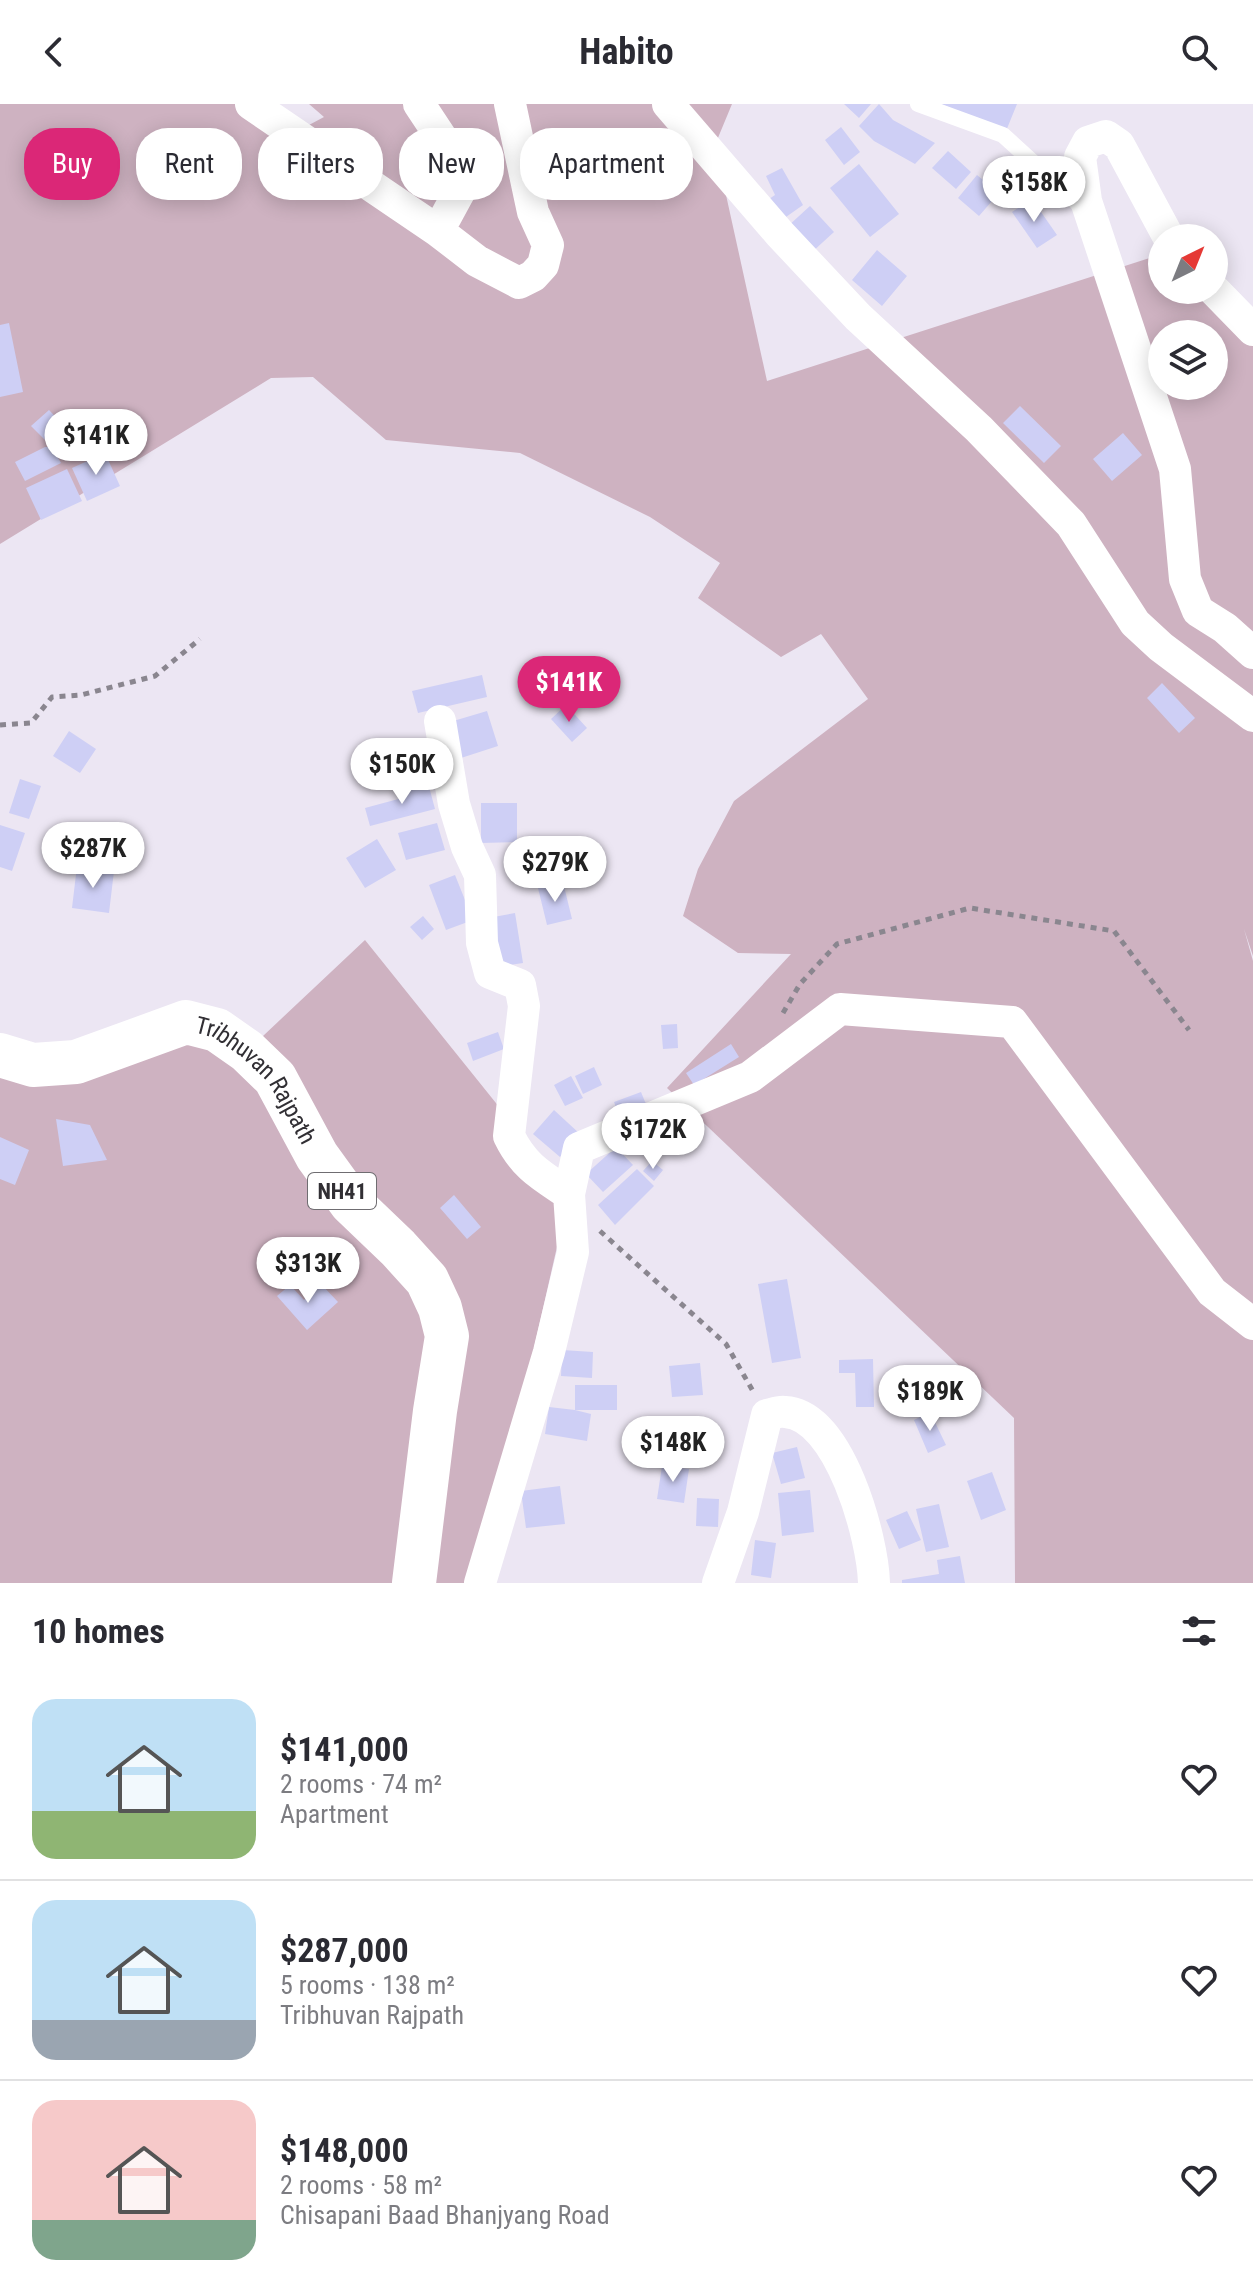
<!DOCTYPE html>
<html lang="en">
<head>
<meta charset="utf-8">
<style>
  body { margin:0; font-family:"Roboto Condensed",sans-serif; background:#f2f2f3; color:#2b2b33; height:100vh; display:flex; flex-direction:column; font-size:30px; white-space:nowrap }
  * { box-sizing:border-box; margin:0 }
  p { font-size:26px; color:#7c7c81 }
  .icon { flex:none; width:44px; height:44px; fill:none; stroke:currentColor; stroke-width:2; stroke-linecap:round; stroke-linejoin:round }
  .map { position:relative; height:1479px; overflow:hidden }
  .side { display:flex; flex-direction:column; background:#fff; flex:1 }
  .side>* { flex:none }
  .guide { position:absolute; left:24px; top:24px; width:800px; height:72px; display:flex; gap:16px }
  .needle { width:52px; rotate:43deg }
  .tools { position:absolute; left:1148px; top:120px; display:grid; gap:16px }
  .tools a { display:grid; place-items:center; width:80px; height:80px; border-radius:50%; background:#fff; box-shadow:0 4px 20px #0003; font-size:40px }
  .price { position:absolute; translate:-50% -68px; padding:0 18px; border-radius:28px; background:#fff; color:#222; font-size:26px; line-height:52px; filter:drop-shadow(0 2px 4px #0008) }
  .price::after { content:''; position:absolute; left:50%; top:48px; width:24px; height:18px; margin-left:-12px; background:inherit; clip-path:polygon(0 0,100% 0,50% 100%) }
  .price.on { background:#db2777; color:#fff }
  ul { padding:0; list-style:none }
  li { display:flex; align-items:center; gap:24px; height:200px; padding:0 32px }
  li+li { border-top:2px solid #e1e1e2 }
  li span { display:grid; place-items:center; flex:none; width:224px; height:160px; border-radius:24px; color:#555 }
  li>.icon { margin-inline-start:auto }
  span .icon { width:96px; height:96px; fill:#fffc; stroke-width:1 }
  li b { font-size:34px }
  h2 { display:flex; justify-content:space-between; align-items:center; height:96px; padding:0 32px; font-size:34px }
  .tag { padding:0 28px; border-radius:32px; background:#fff; box-shadow:0 4px 20px #0003; font-size:28px; line-height:72px }
  .tag.on { background:#db2777; color:#fff }
  header { display:flex; justify-content:space-between; align-items:center; height:104px; padding:0 32px; background:#fff; font-size:36px; font-weight:700 }
  .map>svg:first-child { display:block }
</style>
</head>
<body>
<header><svg class="icon" aria-label="back" viewBox="0 0 24 24"><path d="M15 5l-7 7 7 7"/></svg>Habito<svg class="icon" aria-label="search" viewBox="0 0 24 24"><circle cx="10" cy="10" r="6"/><path d="M15 15l6 6"/></svg></header>
<div class="map">
<svg width="1253" height="1479" viewBox="0 0 1253 1479">
  <rect width="100%" height="100%" fill="#ece6f3"/>
  <path fill="#ceb2c1" fill-rule="evenodd" d="M0,0H244L292,30L324,13L309,0H732L715,41L767,277L1162,150V186H1214L1253,226V852L1244,825L1253,857V1479H1015L1014,1314L667,984L791,850L738,849L683,812L698,765L734,697L868,595L821,530L781,553L698,494L720,459L650,413L520,349L386,336L313,273L271,274L0,440ZM1162,230H1214V282H1162Z
    M365,836L569,1090L483,1468V1479H0V951L186,918L247,947Z"/>
  <path fill="#cecff5" d="M844,0H871L859,14Z
    M879,0L893,16L935,39L915,60L874,37L859,22Z
    M941,0H1017L1006,27Z
    M841,23L860,48L844,61L825,36Z
    M948,47L971,68L956,85L932,64Z
    M859,60L899,110L870,133L830,84Z
    M782,64L803,101L776,120L763,99L775,91L766,72Z
    M977,71L999,89L979,112L958,94Z
    M1032,95L1057,131L1037,144L1012,108Z
    M810,102L834,128L811,149L787,123Z
    M877,146L907,172L882,202L852,176Z
    M9,219L23,288L0,293V221Z
    M1020,302L1061,342L1044,359L1003,319Z
    M49,306L67,325L50,341L31,322Z
    M1123,329L1142,351L1112,377L1093,355Z
    M45,343H52L61,359L25,377L15,358Z
    M105,349L120,382L87,397L72,364Z
    M67,365L82,397L41,416L26,384Z
    M482,571L487,593L418,609L412,587Z
    M1162,579L1195,614L1179,629L1147,594Z
    M566,601L587,624L572,638L551,615Z
    M487,607L498,642L461,654L450,618Z
    M69,627L96,645L80,669L53,652Z
    M20,675L41,682L29,715L9,709Z
    M428,679L435,705L370,722L365,704L402,694L400,686Z
    M481,699H517V738L481,739Z
    M437,719L445,746L406,756L398,729Z
    M0,721L25,729L12,767L0,763Z
    M377,735L396,766L365,784L346,754Z
    M77,762L114,767L109,809L72,804Z
    M455,771L473,816L446,826L429,781Z
    M563,778L572,815L547,821L538,784Z
    M515,809L523,859L496,863L488,814Z
    M423,812L434,825L422,836L410,823Z
    M677,920L678,944L663,945L661,921Z
    M498,928L504,945L473,957L467,939Z
    M731,940L739,953L694,981L686,969Z
    M594,963L602,981L583,990L575,972Z
    M571,972L583,994L565,1002L554,981Z
    M641,988L650,1010L623,1021L614,998Z
    M554,1006L580,1030L560,1053L533,1030Z
    M56,1015L90,1021L107,1056L63,1062Z
    M0,1033L29,1046L15,1081L0,1075Z
    M616,1043L633,1061L603,1088L586,1070Z
    M652,1057L663,1066L654,1077L643,1067Z
    M637,1065L654,1082L615,1121L598,1101Z
    M454,1091L481,1123L467,1135L440,1104Z
    M787,1175L801,1254L772,1259L758,1180Z
    M321,1180L338,1198L307,1226L277,1192L290,1181L304,1196Z
    M562,1246L593,1248L592,1274L561,1272Z
    M873,1255L874,1303H856L855,1269H839V1256Z
    M700,1259L703,1291L672,1293L669,1262Z
    M929,1270L936,1301L920,1305L913,1273Z
    M575,1281H617V1306H575L591,1310L587,1337L545,1330L549,1303L575,1306Z
    M930,1308L946,1341L928,1349L914,1316Z
    M797,1343L805,1374L781,1380L772,1349Z
    M662,1362L689,1365L684,1399L657,1395Z
    M992,1368L1006,1406L981,1416L967,1377Z
    M560,1382L565,1420L526,1424L521,1387Z
    M810,1386L814,1428L782,1432L778,1389Z
    M697,1394L719,1395L718,1423L696,1422Z
    M939,1400L949,1443L926,1448L916,1405Z
    M907,1407L921,1436L899,1445L886,1416Z
    M755,1436L776,1439L771,1474L751,1471Z
    M960,1452L965,1479H902V1476L939,1470L937,1456Z"/>
  <g fill="none" stroke-linecap="round" stroke-linejoin="round">
    <path stroke="#8a868f" stroke-width="5" stroke-dasharray="6 6" stroke-linecap="butt" d="M0,621L31,619L52,593L81,591L155,572L200,535
      M783,909L800,880L837,840L970,804L1114,827L1189,926
      M600,1127L726,1240L754,1289"/>
    <path stroke="#fff" stroke-width="16" d="M918,0L1003,31L1084,105"/>
    <path stroke="#fff" stroke-width="32" d="M251,0L438,127L477,157L519,179L533,172L543,161L548,141L533,108L510,0
      M419,0L460,62L463,81L438,127
      M668,0L780,130L858,213L979,325L1071,420L1135,519L1161,543L1253,612
      M1169,134L1119,41L1106,32L1088,38L1080,53L1086,97L1175,365L1185,475L1198,507L1225,524L1253,549
      M1214,186L1253,226
      M440,617L454,700L467,743L480,771L482,839L490,869L520,881L524,902L509,1032C524,1063 542,1072 569,1090
      M480,1479L549,1248L573,1148L569,1090L579,1044L750,973L840,905L1012,918L1212,1188L1253,1220
      M718,1479L743,1408L767,1311C772,1310 779,1307 785,1308C840,1311 873,1435 874,1479"/>
    <path stroke="#fff" stroke-width="44" id="s1" d="M0,951L33,961L76,958L186,918L217,926L247,947L275,974L317,1052L351,1099L398,1144L427,1176L440,1204L447,1232L435,1307L414,1479"/>
  </g>
  <g text-anchor="middle" stroke-width="7" stroke-linejoin="round" paint-order="stroke">
    <rect fill="#fff" stroke="#6f6d71" stroke-width="2" x="308" y="1069" width="68" height="36" rx="6"/>
    <g font-size="22" font-weight="bold" fill="#312f34">
      <text x="342" y="1095">NH41</text>
    </g>
    <g font-size="24" fill="#312f34" stroke="#fff">
      <text dy="8" stroke="none"><textPath href="#s1" startOffset="290">Tribhuvan Rajpath</textPath></text>
    </g>
  </g>
</svg>
<div class="tools">
<a><svg class="needle" viewBox="-14 -14 28 28"><path d="M0-13l5 13h-10z" fill="#e53935"/><path d="M0 13l5-13h-10z" fill="#7c7c81"/></svg></a>
<a><svg class="icon" aria-label="layers" viewBox="0 0 24 24"><path d="M12 4l9 5-9 5-9-5zM3 14l9 5 9-5"/></svg></a>
</div>
<b class="price" style="left:1034px;top:120px">$158K</b>
<b class="price" style="left:96px;top:373px">$141K</b>
<b class="price on" style="left:569px;top:620px">$141K</b>
<b class="price" style="left:402px;top:702px">$150K</b>
<b class="price" style="left:93px;top:786px">$287K</b>
<b class="price" style="left:555px;top:800px">$279K</b>
<b class="price" style="left:653px;top:1067px">$172K</b>
<b class="price" style="left:308px;top:1201px">$313K</b>
<b class="price" style="left:930px;top:1329px">$189K</b>
<b class="price" style="left:673px;top:1380px">$148K</b>
<div class="guide">
<a class="tag on">Buy</a>
<a class="tag">Rent</a>
<a class="tag">Filters</a>
<a class="tag">New</a>
<a class="tag">Apartment</a>
</div>
</div>
<section class="side">
<h2>10 homes<svg class="icon" aria-label="filters" viewBox="0 0 24 24"><path d="M4 7h16M4 17h16"/><circle cx="9" cy="7" r="2"/><circle cx="15" cy="17" r="2"/></svg></h2>
<ul>
<li><span style="background:linear-gradient(#bfe0f5 70%,#8fb573 0)"><svg class="icon" aria-label="home" viewBox="0 0 24 24"><path d="M3 11l9-7 9 7M6 9v11h12V9"/></svg></span><div><b>$141,000</b><p>2 rooms · 74 m²</p><p>Apartment</p></div><svg class="icon" aria-label="heart" viewBox="0 0 24 24"><path d="M12 20l-8-8c-3-5 5-10 8-4 3-6 11-1 8 4z"/></svg></li>
<li><span style="background:linear-gradient(#bfe0f5 75%,#9aa5b1 0)"><svg class="icon" aria-label="home" viewBox="0 0 24 24"><path d="M3 11l9-7 9 7M6 9v11h12V9"/></svg></span><div><b>$287,000</b><p>5 rooms · 138 m²</p><p>Tribhuvan Rajpath</p></div><svg class="icon" aria-label="heart" viewBox="0 0 24 24"><path d="M12 20l-8-8c-3-5 5-10 8-4 3-6 11-1 8 4z"/></svg></li>
<li><span style="background:linear-gradient(#f6c9c9 75%,#7fa58c 0)"><svg class="icon" aria-label="home" viewBox="0 0 24 24"><path d="M3 11l9-7 9 7M6 9v11h12V9"/></svg></span><div><b>$148,000</b><p>2 rooms · 58 m²</p><p>Chisapani Baad Bhanjyang Road</p></div><svg class="icon" aria-label="heart" viewBox="0 0 24 24"><path d="M12 20l-8-8c-3-5 5-10 8-4 3-6 11-1 8 4z"/></svg></li>
</ul>
</section>
</body>
</html>
